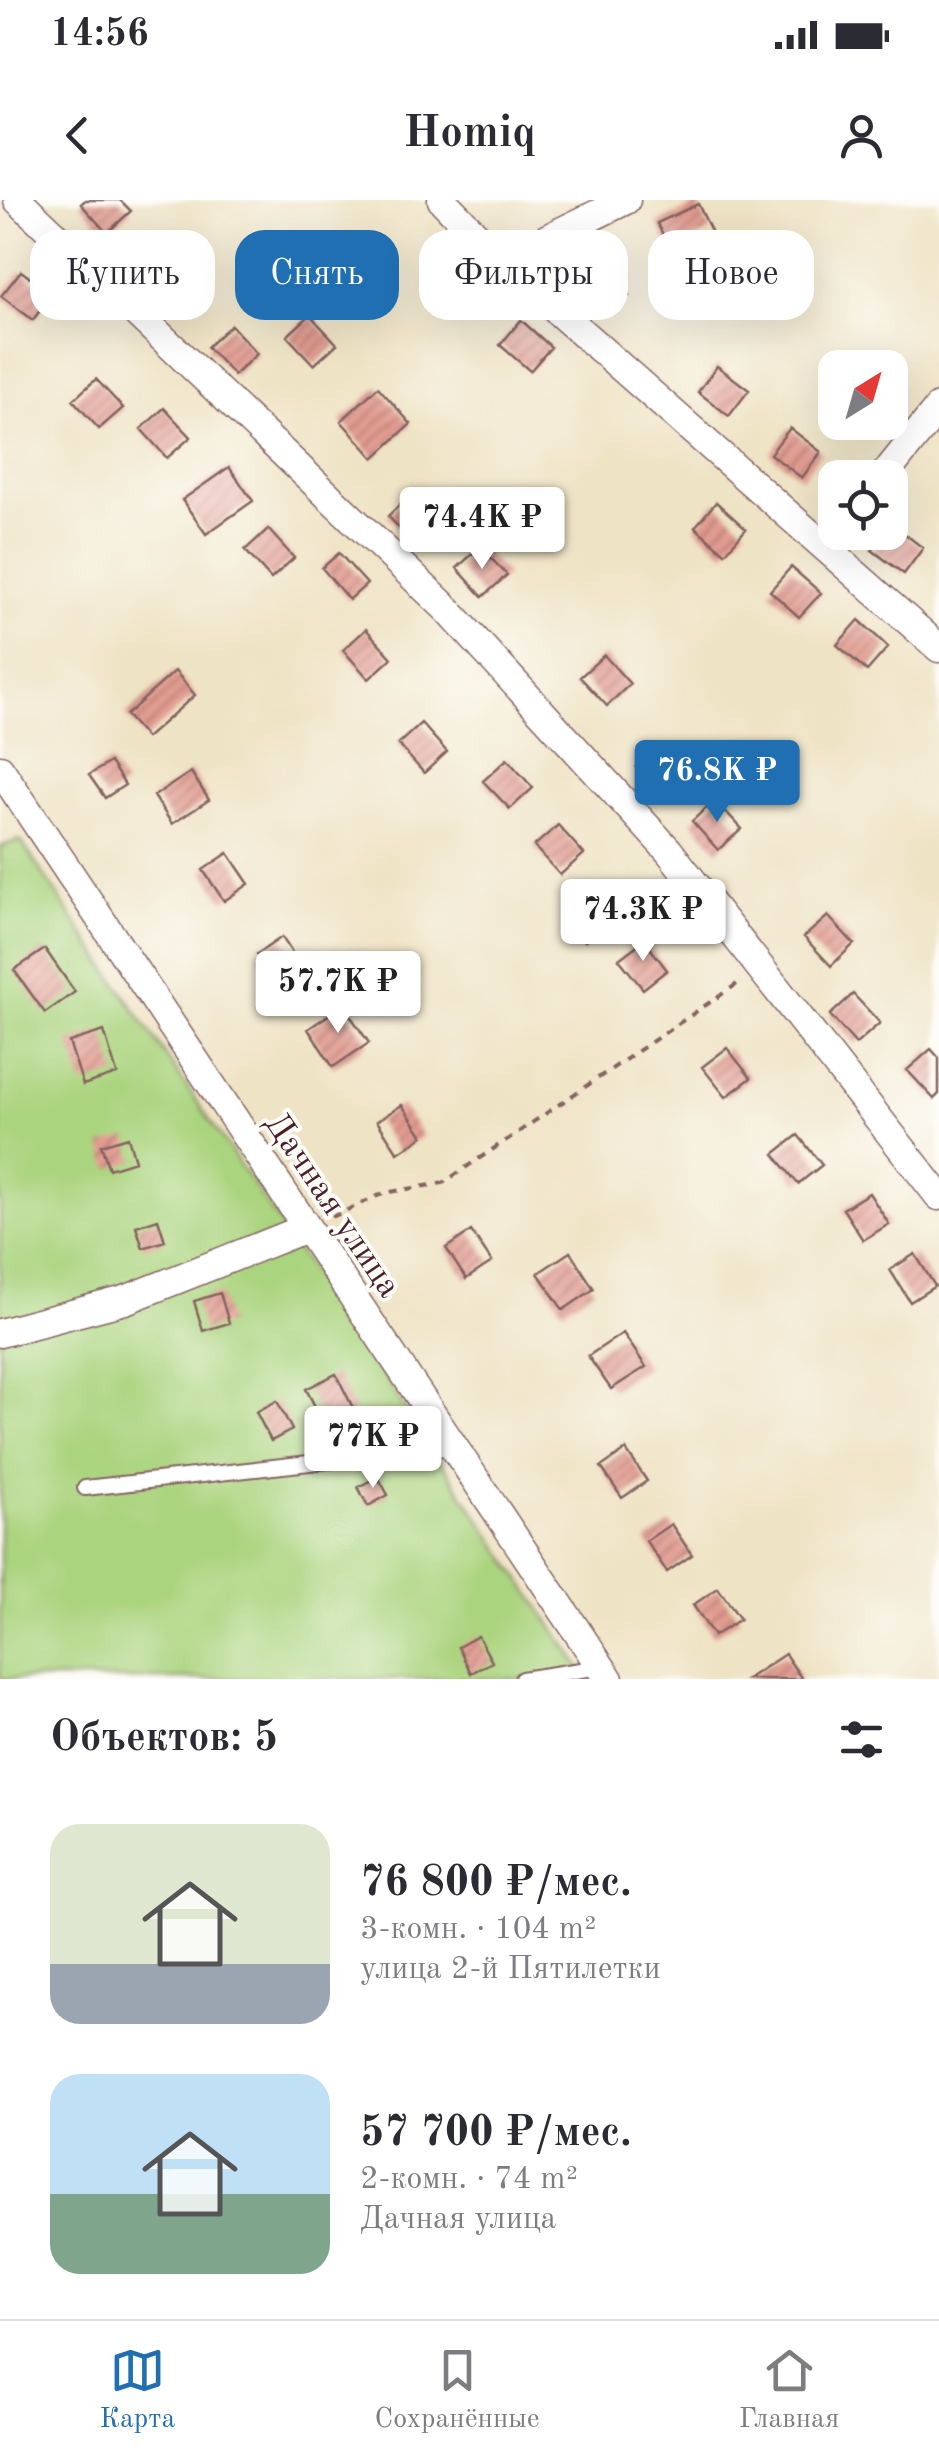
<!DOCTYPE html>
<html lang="ru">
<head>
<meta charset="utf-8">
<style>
  body { margin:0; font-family:"Old Standard TT",serif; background:#f2f2f3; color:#2b2b33; height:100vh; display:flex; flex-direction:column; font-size:38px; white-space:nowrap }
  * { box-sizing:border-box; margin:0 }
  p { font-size:32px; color:#7c7c81 }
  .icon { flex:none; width:55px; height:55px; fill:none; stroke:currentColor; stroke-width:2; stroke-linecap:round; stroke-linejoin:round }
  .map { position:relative; height:1479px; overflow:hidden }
  .sheet { display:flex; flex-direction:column; background:#fff; flex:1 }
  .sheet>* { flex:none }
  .guide { position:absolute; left:30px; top:30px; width:880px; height:90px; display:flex; gap:20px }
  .needle { width:65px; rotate:37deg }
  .fabs { position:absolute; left:818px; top:150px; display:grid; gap:20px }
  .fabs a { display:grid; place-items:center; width:90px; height:90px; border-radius:20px; background:#fff; box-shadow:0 10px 40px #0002; font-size:50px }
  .price { position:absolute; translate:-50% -85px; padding:0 22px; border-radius:10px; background:#fff; color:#222; font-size:32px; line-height:65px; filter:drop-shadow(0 2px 5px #0008) }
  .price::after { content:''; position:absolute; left:50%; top:60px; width:30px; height:22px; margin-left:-15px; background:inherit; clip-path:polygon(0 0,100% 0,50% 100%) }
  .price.current { background:#1f6fb2; color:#fff }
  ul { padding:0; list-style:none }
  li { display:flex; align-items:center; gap:30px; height:250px; padding:0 50px }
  li span { display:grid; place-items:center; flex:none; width:280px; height:200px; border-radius:30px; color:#555 }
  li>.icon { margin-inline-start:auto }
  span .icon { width:120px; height:120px; fill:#fffc; stroke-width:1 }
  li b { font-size:42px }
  h2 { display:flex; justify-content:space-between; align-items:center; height:120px; padding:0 50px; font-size:42px }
  .tag { padding:0 35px; border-radius:30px; background:#fff; box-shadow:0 10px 40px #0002; font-size:35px; line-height:90px }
  .tag.current { background:#1f6fb2; color:#fff }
  .status { display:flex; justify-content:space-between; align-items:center; height:70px; padding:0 50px; background:#fff; direction:ltr }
  .status svg { height:28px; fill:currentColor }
  header { display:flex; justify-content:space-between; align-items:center; height:130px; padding:0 50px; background:#fff; font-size:45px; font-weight:700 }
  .tabs { display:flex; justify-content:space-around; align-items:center; height:140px; border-top:2px solid #e1e1e2; background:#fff; font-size:28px; color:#7c7c81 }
  .tabs a { display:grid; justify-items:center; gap:5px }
  .tabs .current { color:#1f6fb2 }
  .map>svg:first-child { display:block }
</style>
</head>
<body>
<div class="status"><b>14:56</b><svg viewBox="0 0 49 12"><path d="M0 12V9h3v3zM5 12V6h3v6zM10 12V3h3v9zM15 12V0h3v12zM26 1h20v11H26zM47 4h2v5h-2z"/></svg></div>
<header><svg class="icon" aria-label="back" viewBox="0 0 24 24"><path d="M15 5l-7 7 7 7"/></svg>Homiq<svg class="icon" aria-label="person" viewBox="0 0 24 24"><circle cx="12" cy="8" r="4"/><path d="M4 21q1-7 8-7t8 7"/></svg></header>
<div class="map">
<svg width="939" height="1479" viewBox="0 0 939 1479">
  <defs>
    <pattern id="building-hatch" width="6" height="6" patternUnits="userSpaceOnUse" patternTransform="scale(2.5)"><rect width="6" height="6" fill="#e29c91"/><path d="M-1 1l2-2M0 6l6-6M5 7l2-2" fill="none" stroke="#b97f77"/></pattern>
  </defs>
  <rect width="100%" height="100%" fill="#fdfcf7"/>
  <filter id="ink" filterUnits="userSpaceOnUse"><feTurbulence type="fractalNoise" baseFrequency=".01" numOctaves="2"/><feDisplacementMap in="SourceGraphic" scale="20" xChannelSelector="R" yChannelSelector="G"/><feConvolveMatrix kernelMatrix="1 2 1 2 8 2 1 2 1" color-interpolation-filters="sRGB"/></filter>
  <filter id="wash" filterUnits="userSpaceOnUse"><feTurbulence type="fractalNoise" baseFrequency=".0048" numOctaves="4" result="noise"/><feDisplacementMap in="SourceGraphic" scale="40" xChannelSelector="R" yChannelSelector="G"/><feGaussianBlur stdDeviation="2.25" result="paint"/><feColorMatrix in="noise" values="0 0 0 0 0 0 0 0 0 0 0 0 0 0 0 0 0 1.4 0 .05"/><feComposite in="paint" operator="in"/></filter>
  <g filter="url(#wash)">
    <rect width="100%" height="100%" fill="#efe3c5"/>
    <path fill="#abd47f" stroke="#7a7a55" stroke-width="2.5" d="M20,640L588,1479H0V647Z"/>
    <g id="blocks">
      <path fill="url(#building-hatch)" d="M85,0H120L131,11L107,33L81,4Z
        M698,4L711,31L671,50L657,23Z
        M179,40L196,58L165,87L148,69Z
        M463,61L493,88L472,112L442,86Z
        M613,64L629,96L603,109L588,77Z
        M21,71L52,94L33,120L1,96Z
        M310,115L337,144L314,165L287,136Z
        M521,120L551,147L530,171L500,145Z
        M231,125L257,154L234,175L207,147Z
        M717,166L749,190L729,216L698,192Z
        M96,179L123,208L99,229L73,200Z
        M378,187L411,224L374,258L341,221Z
        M164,208L191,237L167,258L141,229Z
        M790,228L821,252L802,278L770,254Z
        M229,267L253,301L206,334L182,300Z
        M411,294L437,323L414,344L388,316Z
        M716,302L746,329L725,353L695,327Z
        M892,324L923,348L904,374L872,350L890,332Z
        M268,329L294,358L271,379L245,350Z
        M480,347L507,375L483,397L457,368Z
        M339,353L367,384L349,400L322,368Z
        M791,367L821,393L799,417L770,391Z
        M859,420L888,447L867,471L837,445Z
        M366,429L392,458L369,479L343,450Z
        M604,455L630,484L607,506L580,477Z
        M175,471L195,495L146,538L126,515Z
        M421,523L447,552L424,573L398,544Z
        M659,546L685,575L662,596L636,567Z
        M507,559L533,588L510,609L483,581Z
        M110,562L125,585L105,598L89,575Z
        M191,572L209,600L172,624L154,596Z
        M715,600L742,629L718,650L692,621Z
        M558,625L584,654L560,675L534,646Z
        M228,653L249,684L224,701L203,670Z
        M586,692L609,722L585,741L561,711Z
        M828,716L854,744L831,766L804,737Z
        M282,737L302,769L277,785L257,754Z
        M644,740L667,770L643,789L619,759Z
        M45,749L75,792L45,813L14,770Z
        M853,794L880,823L856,844L830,815Z
        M343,805L369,843L333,867L308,829Z
        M104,831L117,874L83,885L69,842Z
        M727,848L751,878L726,897L702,867Z
        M931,849L939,858V894L934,899L907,870Z
        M402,905L423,936L398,953L377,921Z
        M798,935L822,965L798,984L774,954Z
        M128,937L135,961L109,969L101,945Z
        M869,993L889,1024L863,1040L843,1009Z
        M158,1019L165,1041L143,1048L136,1026Z
        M471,1031L492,1062L466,1079L446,1048Z
        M570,1052L594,1089L563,1110L538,1073Z
        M915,1054L935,1086L910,1102L890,1070Z
        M220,1093L229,1123L203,1131L194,1101Z
        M623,1133L646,1167L611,1189L588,1156Z
        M336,1174L360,1222L331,1237L306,1189Z
        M277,1201L292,1230L271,1241L256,1212Z
        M626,1250L647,1281L622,1298L601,1267Z
        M378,1277L388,1295L368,1306L358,1287Z
        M671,1324L692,1355L667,1372L646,1341Z
        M718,1388L740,1419L714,1436L693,1405Z
        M478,1436L492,1462L471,1473L458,1447Z
        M785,1454L802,1479H747Z"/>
    </g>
  </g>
  <g filter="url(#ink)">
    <use href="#blocks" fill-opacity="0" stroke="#846461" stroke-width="2.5"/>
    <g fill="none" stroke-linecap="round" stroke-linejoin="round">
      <defs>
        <path id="service" d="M85,1288L453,1247
          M522,1479L600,1467"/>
        <path id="minor" d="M18,0L447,409L669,651L939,996
          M442,0L501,61L939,448
          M501,61L626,0
          M882,278L939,207
          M0,569L609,1479
          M0,1133L125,1100L304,1029"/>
      </defs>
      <use href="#service" stroke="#846461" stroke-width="18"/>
      <use href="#minor" stroke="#846461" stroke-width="31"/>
      <path stroke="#846461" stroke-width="4" stroke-dasharray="8 8" stroke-linecap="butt" d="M332,1017L384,993L443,983L740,782"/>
      <use href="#service" stroke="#fff" stroke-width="14"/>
      <use href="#minor" stroke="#fff" stroke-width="28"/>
    </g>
  </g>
  <g text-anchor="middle" stroke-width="8" stroke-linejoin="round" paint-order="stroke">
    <g font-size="35" fill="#4a1f2b" stroke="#fdfcf7">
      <text transform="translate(334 1004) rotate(56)" y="12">Дачная улица</text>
    </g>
  </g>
</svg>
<div class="fabs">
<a><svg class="needle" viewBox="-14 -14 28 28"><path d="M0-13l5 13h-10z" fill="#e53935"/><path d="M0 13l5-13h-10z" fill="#7c7c81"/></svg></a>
<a><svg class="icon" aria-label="locate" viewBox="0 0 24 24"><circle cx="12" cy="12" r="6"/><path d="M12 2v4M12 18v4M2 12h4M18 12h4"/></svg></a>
</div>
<b class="price" style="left:482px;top:372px">74.4K ₽</b>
<b class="price current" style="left:717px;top:625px">76.8K ₽</b>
<b class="price" style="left:643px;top:764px">74.3K ₽</b>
<b class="price" style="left:338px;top:836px">57.7K ₽</b>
<b class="price" style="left:373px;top:1291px">77K ₽</b>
<div class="guide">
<a class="tag">Купить</a>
<a class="tag current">Снять</a>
<a class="tag">Фильтры</a>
<a class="tag">Новое</a>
</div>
</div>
<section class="sheet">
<h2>Объектов: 5<svg class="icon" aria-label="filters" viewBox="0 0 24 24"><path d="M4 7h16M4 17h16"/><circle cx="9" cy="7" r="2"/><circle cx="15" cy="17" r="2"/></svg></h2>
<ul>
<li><span style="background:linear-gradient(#dfe7d0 70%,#9aa5b1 0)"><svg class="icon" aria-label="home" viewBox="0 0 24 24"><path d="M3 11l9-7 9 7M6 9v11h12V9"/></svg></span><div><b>76 800 ₽/мес.</b><p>3-комн. · 104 m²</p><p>улица 2-й Пятилетки</p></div></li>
<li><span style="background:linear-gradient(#bfe0f5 60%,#7fa58c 0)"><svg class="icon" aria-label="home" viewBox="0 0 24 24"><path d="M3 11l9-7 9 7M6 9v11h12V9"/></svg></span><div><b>57 700 ₽/мес.</b><p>2-комн. · 74 m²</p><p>Дачная улица</p></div></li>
</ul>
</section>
<nav class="tabs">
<a class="current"><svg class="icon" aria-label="map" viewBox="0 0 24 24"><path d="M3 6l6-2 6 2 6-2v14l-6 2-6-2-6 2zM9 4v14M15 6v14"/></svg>Карта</a>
<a><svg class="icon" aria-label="saved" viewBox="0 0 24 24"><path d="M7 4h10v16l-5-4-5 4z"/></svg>Сохранённые</a>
<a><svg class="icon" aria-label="home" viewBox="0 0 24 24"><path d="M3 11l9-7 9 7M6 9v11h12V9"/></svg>Главная</a>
</nav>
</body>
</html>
